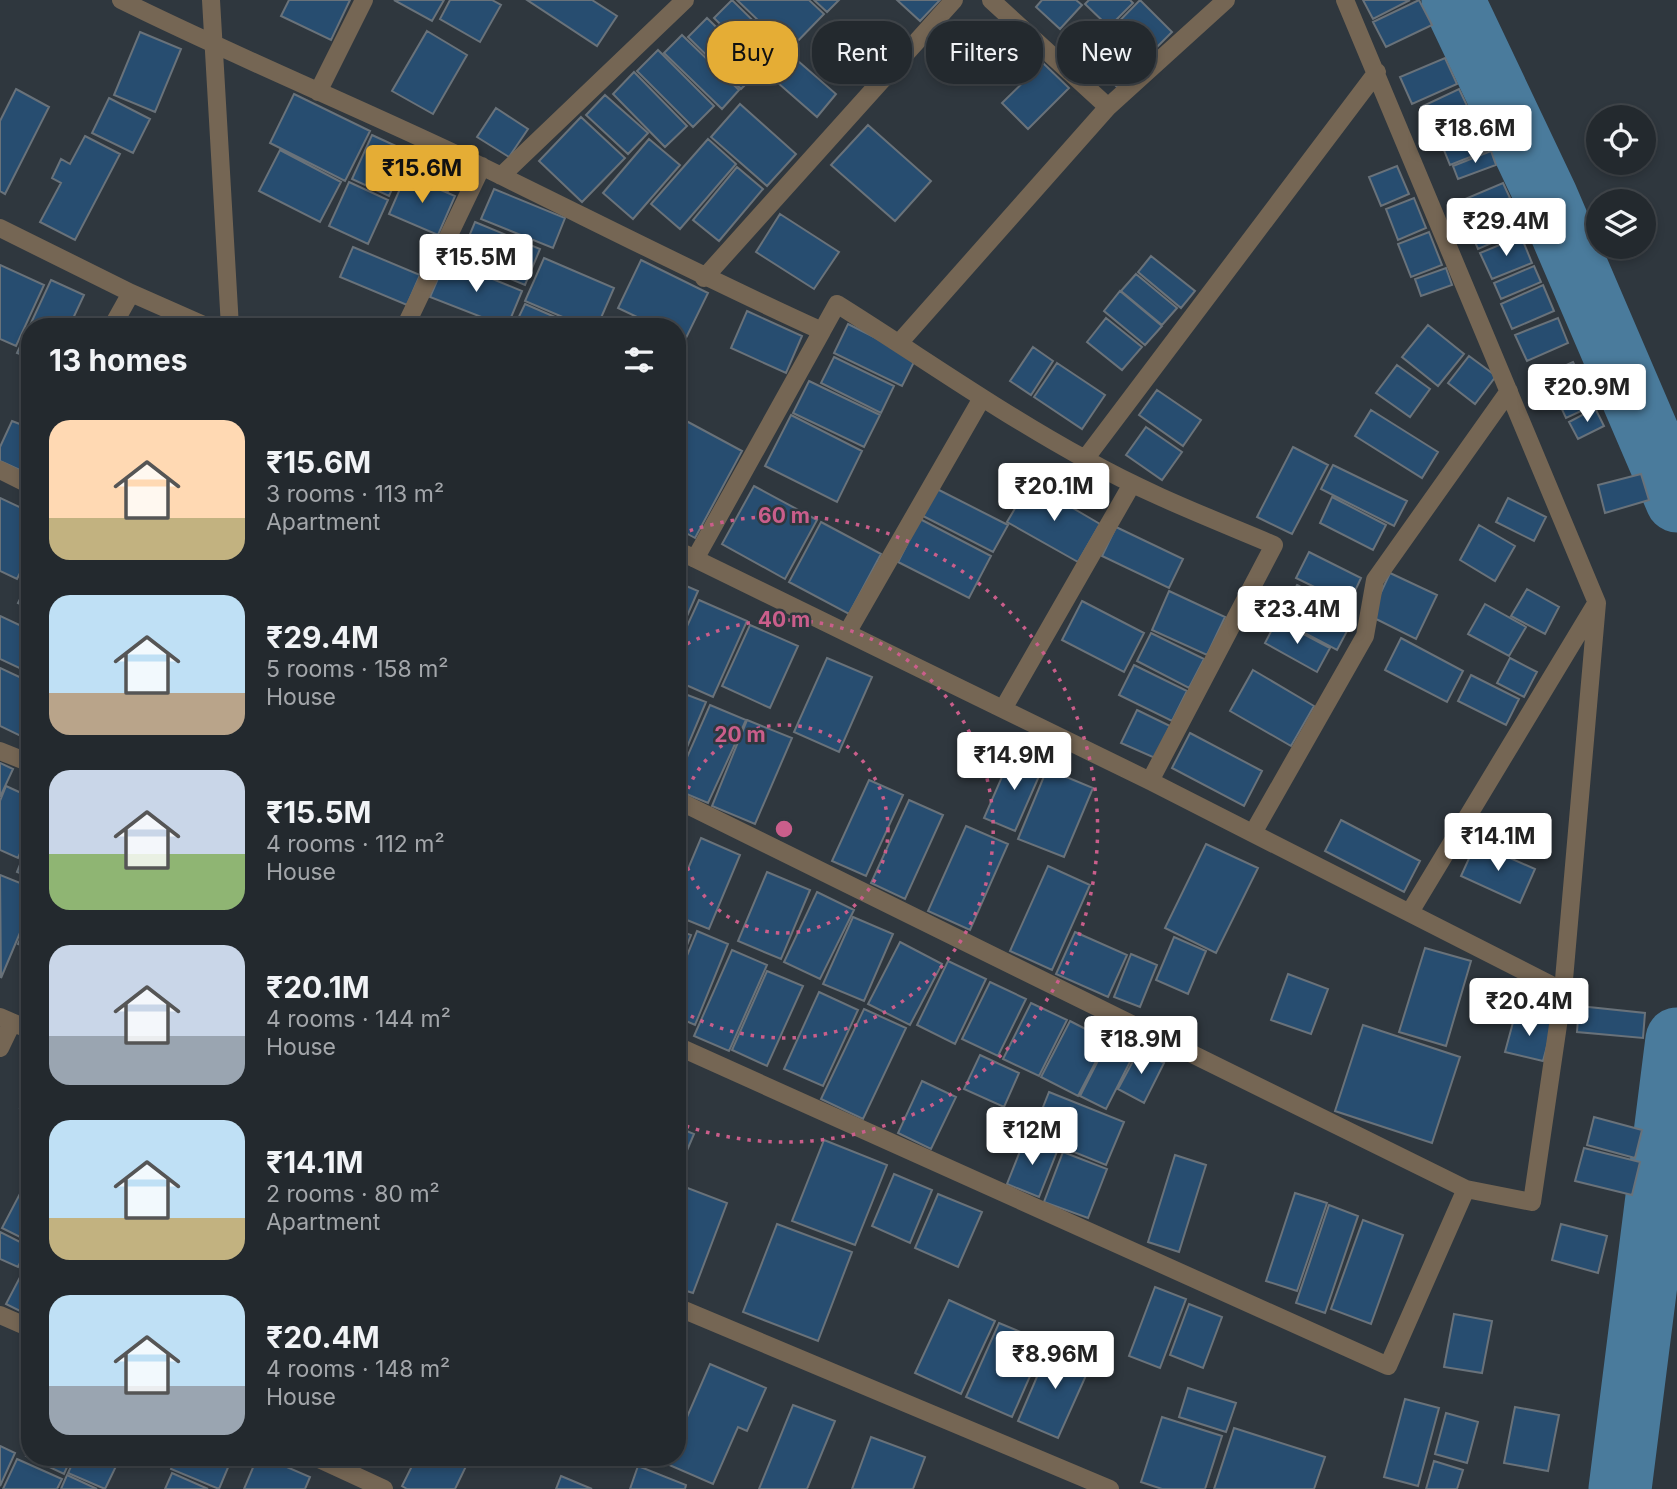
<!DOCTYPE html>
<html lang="en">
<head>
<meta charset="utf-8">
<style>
  body { margin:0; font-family:Inter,sans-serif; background:#2b3136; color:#f1f3f6; height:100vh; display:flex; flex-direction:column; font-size:26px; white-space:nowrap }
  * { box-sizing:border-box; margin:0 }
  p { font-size:23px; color:#a3a6aa }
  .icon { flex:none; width:38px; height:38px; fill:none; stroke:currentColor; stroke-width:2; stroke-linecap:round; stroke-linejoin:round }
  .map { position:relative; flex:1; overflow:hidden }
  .details { position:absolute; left:21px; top:318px; width:665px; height:1148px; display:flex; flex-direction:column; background:#23292e; border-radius:28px; box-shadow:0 4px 10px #0003,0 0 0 2px #40454a }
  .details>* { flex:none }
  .top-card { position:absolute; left:707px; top:21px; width:665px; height:63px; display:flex; gap:14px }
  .controls { position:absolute; left:1586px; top:105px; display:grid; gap:14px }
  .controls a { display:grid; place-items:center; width:70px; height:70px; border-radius:50%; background:#23292e; box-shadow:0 4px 10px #0003,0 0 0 2px #40454a; font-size:35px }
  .price { position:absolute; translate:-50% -60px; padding:0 16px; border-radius:7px; background:#fff; color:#222; font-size:23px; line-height:46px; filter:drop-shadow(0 2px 4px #0008) }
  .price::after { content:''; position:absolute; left:50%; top:42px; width:21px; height:16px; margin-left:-10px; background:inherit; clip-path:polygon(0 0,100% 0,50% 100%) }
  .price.current { background:#e5ad35; color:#111 }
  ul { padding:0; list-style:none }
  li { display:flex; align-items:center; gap:21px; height:175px; padding:0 28px }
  li span { display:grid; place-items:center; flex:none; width:196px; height:140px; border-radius:21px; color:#555 }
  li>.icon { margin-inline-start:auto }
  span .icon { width:84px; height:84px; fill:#fffc; stroke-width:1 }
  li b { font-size:30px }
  h2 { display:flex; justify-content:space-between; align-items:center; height:84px; padding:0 28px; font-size:30px }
  .tag { padding:0 24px; border-radius:28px; background:#23292e; box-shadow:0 4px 10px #0003,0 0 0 2px #40454a; font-size:24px; line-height:63px }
  .tag.current { background:#e5ad35; color:#111 }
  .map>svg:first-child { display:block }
</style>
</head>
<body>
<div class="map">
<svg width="1677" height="1489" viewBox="0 0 1677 1489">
  <rect width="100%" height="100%" fill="#2f373e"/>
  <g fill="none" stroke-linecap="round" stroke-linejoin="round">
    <path stroke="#4a7b9c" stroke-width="63" d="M1453,0L1546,196L1677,501
      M1620,1489L1677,1039"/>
  </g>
  <path fill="#274d70" stroke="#69727a" stroke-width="2" d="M289,0H350L331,40L281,16Z
    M394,0H444L432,21Z
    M450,0H492L501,5L480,42L440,19Z
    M527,0H592L617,16L597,46Z
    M732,0L787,54L769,72L714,18Z
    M737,0H809L824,14L789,50Z
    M814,0H839L827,12Z
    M897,0H940L920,21Z
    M1042,0H1076L1082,5L1060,29L1036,7Z
    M1089,0H1130L1133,3L1109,27L1085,4Z
    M1140,0L1172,32L1117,87L1086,55Z
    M1363,0H1410L1373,19Z
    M1419,0L1432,25L1386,47L1373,22Z
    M707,18L760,70L741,89L688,37Z
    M427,31L467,55L433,114L392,91Z
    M140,32L181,49L155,112L114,95Z
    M682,35L739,90L722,109L664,53Z
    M658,50L714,106L693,127L637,71Z
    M790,54L836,94L817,117L770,76Z
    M1445,58L1457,84L1412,104L1400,77Z
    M1043,63L1069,88L1028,129L1002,103Z
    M634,72L687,126L665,147L613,94Z
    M16,89L49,107L5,194L0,191V121Z
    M1459,89L1471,114L1433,132L1421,107Z
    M294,94L370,131L345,181L270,143Z
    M605,95L648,133L628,154L586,115Z
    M109,98L150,119L133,153L92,133Z
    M740,104L796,154L767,186L711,137Z
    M496,108L528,129L509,157L477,137Z
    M581,117L625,158L582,202L539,161Z
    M1473,118L1480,134L1441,150L1434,134Z
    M868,125L931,181L895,221L831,165Z
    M372,135L409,152L389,196L352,179Z
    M1483,135L1488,150L1450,165L1444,150Z
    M85,136L120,154L75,240L40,222L61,183L52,178L61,159L70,164Z
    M649,139L680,165L633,219L603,193Z
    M708,139L736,164L680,229L651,204Z
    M280,150L341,182L320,222L259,191Z
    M1491,151L1496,165L1458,179L1453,166Z
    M419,155L457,171L448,191L411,175Z
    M1397,166L1409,194L1381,206L1369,177Z
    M737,167L763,189L719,241L693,220Z
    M406,175L455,196L438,235L389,214Z
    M349,182L388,200L368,244L329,226Z
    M1503,183L1510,198L1464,218L1458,202Z
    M494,189L565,218L553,248L481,219Z
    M1414,198L1426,228L1398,240L1386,209Z
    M1511,202L1524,229L1478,249L1466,221Z
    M780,214L839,252L814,289L756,252Z
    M475,222L540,249L525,285L460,258Z
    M1429,232L1442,265L1411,277L1398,244Z
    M1521,236L1532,263L1492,279L1480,253Z
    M353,247L420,275L407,305L340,277Z
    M1151,256L1195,291L1181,308L1138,272Z
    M544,258L614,288L597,327H586L525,301Z
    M446,260L522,291L507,327L430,297Z
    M641,260L708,293L685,340L677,336V327H658L618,308Z
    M0,265L44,285L16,346L0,339Z
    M1534,266L1541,282L1501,299L1494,283Z
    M1446,268L1452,285L1421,296L1415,279Z
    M1136,274L1177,308L1162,325L1121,291Z
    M51,280L84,295L69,327H30V358L17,353Z
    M1543,285L1554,311L1512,329L1501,304Z
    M1120,291L1162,326L1145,345L1104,311Z
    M525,304L578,327H514Z
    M747,311L802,336L786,373L731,348Z
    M1106,318L1142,347L1122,370L1087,342Z
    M1558,318L1568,343L1527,361L1515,335Z
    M848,324L916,358L902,386L834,353Z
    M1428,325L1464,354L1438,386L1402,357Z
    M1033,347L1053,361L1031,395L1010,381Z
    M1469,356L1496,376L1475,404L1448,383Z
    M834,357L894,386L881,413L821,383Z
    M1573,362L1585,388L1546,405L1534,379Z
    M1057,363L1105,395L1082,429L1034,397Z
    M1397,365L1430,389L1410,417L1376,393Z
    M809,381L880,415L864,447L793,413Z
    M1157,390L1201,420L1183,446L1139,415Z
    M1585,391L1592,406L1566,418L1559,403Z
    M1595,408L1604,426L1578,439L1569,422Z
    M1371,410L1438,452L1422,478L1355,436Z
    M791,415L862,451L837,502L765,466Z
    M677,416L742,451L695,538L677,528Z
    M12,421L30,428V453L22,471L0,461V447Z
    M1146,427L1182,452L1162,480L1126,455Z
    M1293,447L1328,465L1292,534L1257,517Z
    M1333,465L1407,501L1394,526L1321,489Z
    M1641,474L1649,500L1605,513L1598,485Z
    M1030,483L1100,524L1078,562L1007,522Z
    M754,486L817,520L785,579L722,544Z
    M937,489L1008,525L993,552L923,516Z
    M1332,497L1386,525L1373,550L1320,523Z
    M0,498L30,512V553L17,579L0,571Z
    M1508,498L1546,517L1534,541L1496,522Z
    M920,519L991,556L969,598L898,562Z
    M821,522L881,554L849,614L789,582Z
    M1479,525L1515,546L1495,581L1460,560Z
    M1116,527L1183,559L1169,588L1102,556Z
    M1309,552L1361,578L1349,604L1296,578Z
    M1390,573L1437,595L1416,639L1370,616Z
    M30,579V609L18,603Z
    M677,582L698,591L677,639Z
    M1297,585L1355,616L1337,650L1278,619Z
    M1527,589L1559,607L1545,634L1511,616Z
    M1169,591L1225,617L1207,655L1152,630Z
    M699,600L747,621L713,697L677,681V648Z
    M1082,601L1144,633L1124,672L1062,640Z
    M1485,604L1526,627L1509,656L1468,634Z
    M0,616L30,630V673L0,659Z
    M1277,620L1330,648L1317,672L1265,643Z
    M750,625L798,646L770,708L722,686Z
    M1151,633L1204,659L1189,688L1137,661Z
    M1401,638L1463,671L1447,702L1385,670Z
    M827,658L872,677L839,752L794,732Z
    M1510,658L1537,672L1524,697L1497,683Z
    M1134,665L1187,691L1172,721L1119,695Z
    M0,668L30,682V733L27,739L0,726Z
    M1253,670L1314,706L1291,746L1230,711Z
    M1471,675L1519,699L1506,725L1458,701Z
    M677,691L706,702L677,771Z
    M710,705L746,720L708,803L677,790V780Z
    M1137,710L1170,726L1155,758L1121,743Z
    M747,720L792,738L755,824L712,806Z
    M1190,733L1262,771L1244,806L1172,768Z
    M1012,754L1043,767L1015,831L984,818Z
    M0,763L13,769L0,797Z
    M1047,769L1093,788L1064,857L1018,839Z
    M869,780L903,795L866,876L832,861Z
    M6,786L30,797V830L18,858L0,850V801Z
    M909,800L943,815L905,899L871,883Z
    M1341,820L1420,861L1404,892L1325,851Z
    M966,826L1008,844L970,930L928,911Z
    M701,838L740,855L709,929L677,916V895Z
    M30,840V877L17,872Z
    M1476,843L1535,869L1520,903L1461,876Z
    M1206,844L1258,868L1216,953L1165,928Z
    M1048,866L1090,885L1052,970L1010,951Z
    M767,872L810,890L781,959L738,941Z
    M0,875L30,887V909L1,978Z
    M817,892L854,910L820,979L784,962Z
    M853,917L893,934L864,1001L823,984Z
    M30,918V949L18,944Z
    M677,930L691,935L677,971Z
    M697,931L728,944L695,1025L677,1017V980Z
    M1075,932L1127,955L1108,997L1056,974Z
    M1174,937L1206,951L1188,994L1156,980Z
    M900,942L942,964L910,1025L868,1004Z
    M1425,948L1471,961L1446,1046L1399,1032Z
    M732,950L767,965L729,1051L694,1036Z
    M1131,954L1157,965L1140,1007L1114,997Z
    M948,961L986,979L955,1044L917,1025Z
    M767,971L803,986L767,1066L732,1050Z
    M1288,974L1328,989L1311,1034L1271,1020Z
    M990,982L1026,999L998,1056L962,1039Z
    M819,992L858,1010L823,1086L784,1069Z
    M1031,1003L1067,1020L1039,1076L1003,1059Z
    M1579,1006L1645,1013L1643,1038L1577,1032Z
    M864,1009L906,1028L863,1119L821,1099Z
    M1515,1015L1553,1024L1543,1061L1505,1052Z
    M1070,1021L1107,1040L1078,1096L1041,1077Z
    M1363,1025L1460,1057L1432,1143L1335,1111Z
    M1109,1039L1135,1052L1106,1109L1080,1096Z
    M1139,1050L1164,1063L1144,1103L1118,1089Z
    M980,1055L1019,1073L1004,1107L964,1089Z
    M922,1081L956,1097L931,1149L898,1133Z
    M30,1085V1112L20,1108Z
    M1049,1092L1124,1122L1106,1165L1032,1135Z
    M1594,1117L1642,1130L1635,1158L1587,1145Z
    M677,1127L694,1134L677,1174Z
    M1026,1136L1058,1149L1039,1197L1007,1184Z
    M824,1140L887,1165L855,1245L792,1221Z
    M1584,1148L1640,1162L1632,1195L1575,1181Z
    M1063,1152L1107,1169L1088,1218L1044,1202Z
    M1175,1155L1206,1165L1179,1252L1148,1242Z
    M894,1174L932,1190L910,1243L872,1226Z
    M677,1184L727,1203L693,1293L677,1288Z
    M24,1186L30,1189V1242L2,1228Z
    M1295,1193L1327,1203L1297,1291L1266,1281Z
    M938,1194L982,1212L958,1267L915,1248Z
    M1329,1205L1358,1216L1325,1313L1296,1303Z
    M1363,1220L1403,1235L1371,1324L1331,1309Z
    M777,1224L852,1252L818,1341L743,1312Z
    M1561,1224L1607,1236L1598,1273L1552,1260Z
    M0,1232L28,1246L18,1267L0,1259Z
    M30,1258V1316L6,1304Z
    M1155,1287L1186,1299L1160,1368L1129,1356Z
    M949,1300L995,1321L961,1394L915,1373Z
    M1189,1304L1222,1317L1203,1368L1170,1355Z
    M1454,1314L1492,1321L1482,1373L1444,1367Z
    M999,1323L1045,1342L1012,1417L966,1397Z
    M1051,1344L1092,1362L1058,1438L1018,1421Z
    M710,1364L766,1388L747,1431L738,1427L713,1484L667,1464L670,1458H677V1440Z
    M1188,1388L1236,1403L1226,1432L1179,1417Z
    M1405,1399L1439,1408L1418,1486L1384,1477Z
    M793,1405L835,1421L807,1489H759Z
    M1515,1407L1559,1415L1548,1471L1504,1463Z
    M1446,1413L1478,1422L1467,1463L1435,1454Z
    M1162,1417L1222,1436L1205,1489H1162L1141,1482Z
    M1234,1428L1325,1457L1314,1489H1214Z
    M871,1437L925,1457L913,1489H852Z
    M0,1446L15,1453L0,1486Z
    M30,1447V1458H71L64,1474L26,1456Z
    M75,1458H120L105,1489L68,1473Z
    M175,1458H232L219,1489L171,1469Z
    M257,1458H266L310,1477L305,1489H244Z
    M416,1458H470L455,1489H407L402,1486Z
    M17,1459L62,1479L57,1489H3Z
    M1434,1461L1463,1470L1457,1489H1426Z
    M638,1466L686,1485L685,1489H630Z
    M172,1473L208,1489H165Z
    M67,1475L97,1489H61Z
    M561,1476L592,1489H556Z"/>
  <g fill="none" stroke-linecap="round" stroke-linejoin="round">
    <path stroke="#756654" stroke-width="18" d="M121,0C240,59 363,109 483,167C596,222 707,279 822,331L695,559
      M211,0L230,327
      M991,0L1108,107
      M318,92L364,0
      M501,176L685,0
      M0,228L131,293L208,327
      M704,278L954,0
      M112,327L131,293
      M405,327L482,166
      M822,331L837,304C920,356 999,412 1085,459C1145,493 1210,518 1274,545L1150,781
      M899,343L1108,107L1226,0
      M1085,459L1377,72
      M0,470L30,485
      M677,550L1150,781L1563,991
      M847,633L982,398
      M1003,709L1132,484
      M0,751L30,763
      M677,800L1466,1189L1532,1202L1563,991L1597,603L1345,0
      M1253,833L1365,636L1375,580L1509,391
      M1410,912L1594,607
      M0,1017L30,1030
      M677,1046L1388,1366L1466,1189
      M0,1048L12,1023
      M677,1307L1110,1489
      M0,1315L30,1328
      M317,1458L384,1489"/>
  </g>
  <g fill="none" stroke="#ca5e8b" stroke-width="3.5" stroke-dasharray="3.5 7">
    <circle cx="784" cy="829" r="104"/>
    <path d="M678 649A209 209 0 1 1 678 1009"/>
    <path d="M680 534A313 313 0 1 1 680 1124"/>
  </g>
  <circle cx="784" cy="829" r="10" fill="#ca5e8b" stroke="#2f373e" stroke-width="3.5"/>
  <g font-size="21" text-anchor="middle" font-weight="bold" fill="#ca5e8b" stroke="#2f373e" stroke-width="5" stroke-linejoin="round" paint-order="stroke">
    <text x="784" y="523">60 m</text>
    <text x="784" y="627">40 m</text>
    <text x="740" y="742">20 m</text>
  </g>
</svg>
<div class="controls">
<a><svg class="icon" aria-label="locate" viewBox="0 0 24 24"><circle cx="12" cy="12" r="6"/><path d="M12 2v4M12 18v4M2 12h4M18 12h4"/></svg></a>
<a><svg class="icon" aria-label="layers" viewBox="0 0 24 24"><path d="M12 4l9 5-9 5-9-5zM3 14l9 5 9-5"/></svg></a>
</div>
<b class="price" style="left:1475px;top:165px">₹18.6M</b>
<b class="price current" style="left:422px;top:205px">₹15.6M</b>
<b class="price" style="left:1506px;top:258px">₹29.4M</b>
<b class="price" style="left:476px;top:294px">₹15.5M</b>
<b class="price" style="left:1587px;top:424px">₹20.9M</b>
<b class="price" style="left:1054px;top:523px">₹20.1M</b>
<b class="price" style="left:1297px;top:646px">₹23.4M</b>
<b class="price" style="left:1014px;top:792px">₹14.9M</b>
<b class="price" style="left:1498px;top:873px">₹14.1M</b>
<b class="price" style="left:1529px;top:1038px">₹20.4M</b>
<b class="price" style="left:1141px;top:1076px">₹18.9M</b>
<b class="price" style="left:1032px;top:1167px">₹12M</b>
<b class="price" style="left:1055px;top:1391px">₹8.96M</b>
<div class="top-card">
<a class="tag current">Buy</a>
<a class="tag">Rent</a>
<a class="tag">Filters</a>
<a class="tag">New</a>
</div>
<section class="details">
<h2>13 homes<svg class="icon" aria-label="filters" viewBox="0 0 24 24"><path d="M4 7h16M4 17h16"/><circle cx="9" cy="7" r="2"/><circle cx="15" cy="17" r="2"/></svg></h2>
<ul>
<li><span style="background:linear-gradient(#ffd9b3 70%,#c2b280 0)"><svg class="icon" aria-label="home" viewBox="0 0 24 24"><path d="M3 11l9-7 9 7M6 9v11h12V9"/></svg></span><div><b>₹15.6M</b><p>3 rooms · 113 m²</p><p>Apartment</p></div></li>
<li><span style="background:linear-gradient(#bfe0f5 70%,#b9a48a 0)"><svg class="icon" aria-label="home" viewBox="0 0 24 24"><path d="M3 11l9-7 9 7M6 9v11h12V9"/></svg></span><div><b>₹29.4M</b><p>5 rooms · 158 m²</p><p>House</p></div></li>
<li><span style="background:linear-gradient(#c9d6e8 60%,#8fb573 0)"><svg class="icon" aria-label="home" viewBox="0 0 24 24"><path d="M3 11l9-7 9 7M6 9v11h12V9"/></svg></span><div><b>₹15.5M</b><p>4 rooms · 112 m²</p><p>House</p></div></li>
<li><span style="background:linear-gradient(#c9d6e8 65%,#9aa5b1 0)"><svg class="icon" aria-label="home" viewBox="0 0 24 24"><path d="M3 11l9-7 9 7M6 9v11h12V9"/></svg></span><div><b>₹20.1M</b><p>4 rooms · 144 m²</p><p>House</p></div></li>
<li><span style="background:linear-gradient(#bfe0f5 70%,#c2b280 0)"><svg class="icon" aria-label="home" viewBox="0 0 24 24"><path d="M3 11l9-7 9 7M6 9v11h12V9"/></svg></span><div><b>₹14.1M</b><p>2 rooms · 80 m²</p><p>Apartment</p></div></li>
<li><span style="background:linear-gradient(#bfe0f5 65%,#9aa5b1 0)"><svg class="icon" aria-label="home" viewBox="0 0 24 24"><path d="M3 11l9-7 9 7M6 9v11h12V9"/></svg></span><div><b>₹20.4M</b><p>4 rooms · 148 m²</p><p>House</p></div></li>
</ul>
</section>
</div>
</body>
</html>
